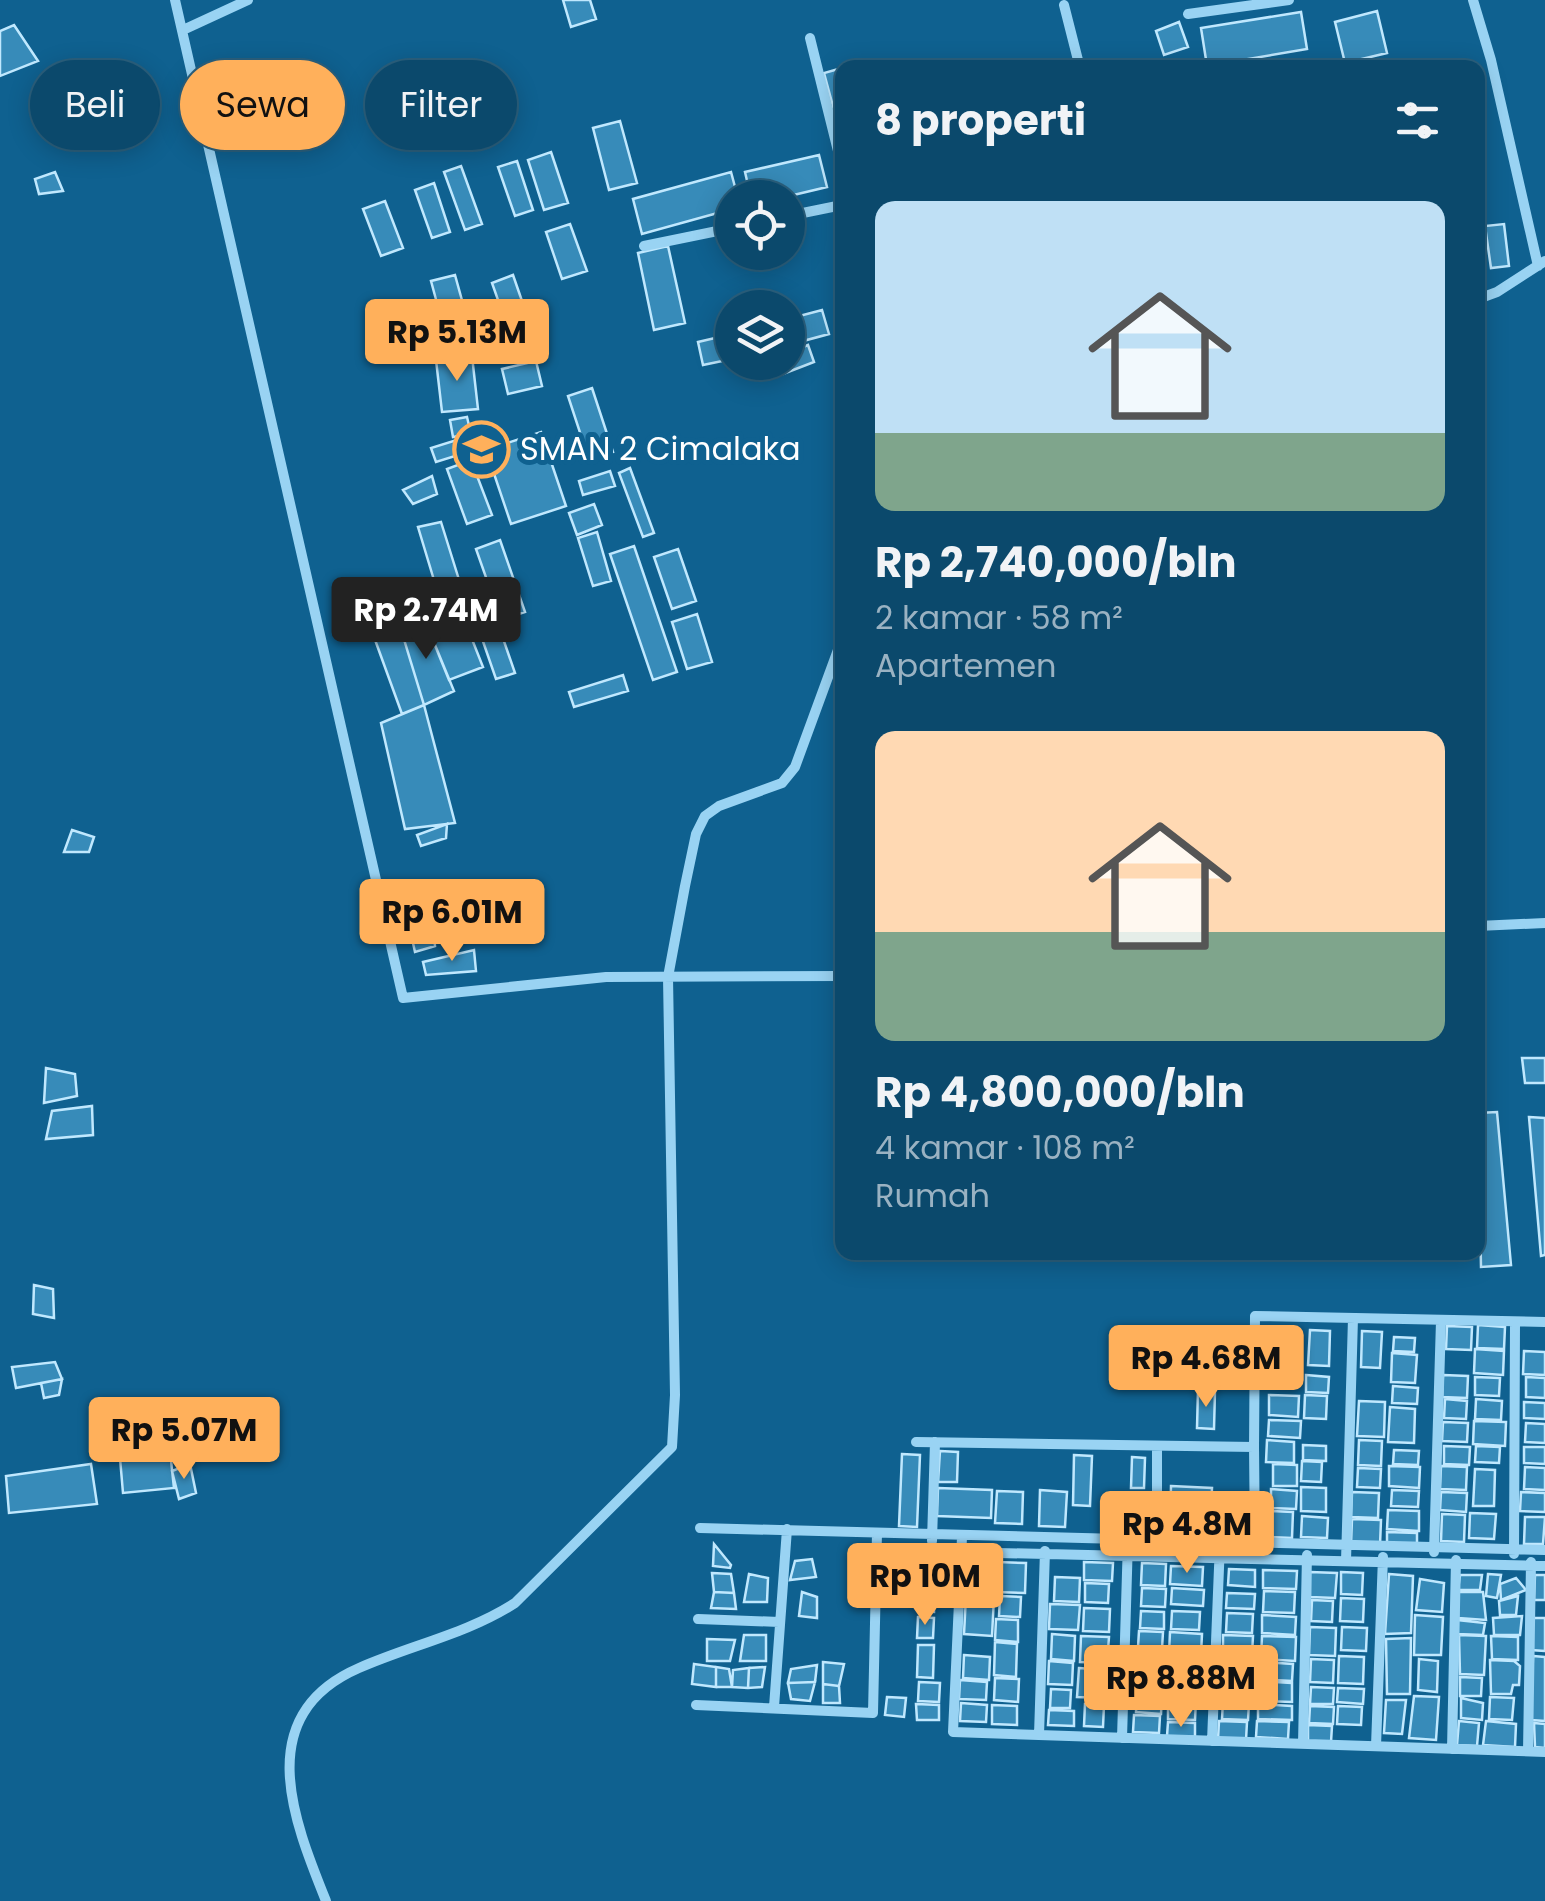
<!DOCTYPE html>
<html lang="id">
<head>
<meta charset="utf-8">
<style>
  body { margin:0; font-family:Poppins,sans-serif; background:#195374; color:#f1f3f6; height:100vh; display:flex; flex-direction:column; font-size:38px; white-space:nowrap }
  * { box-sizing:border-box; margin:0 }
  p { font-size:32px; color:#9ab2c2 }
  .icon { flex:none; width:55px; height:55px; fill:none; stroke:currentColor; stroke-width:2; stroke-linecap:round; stroke-linejoin:round }
  .map { position:relative; flex:1; overflow:hidden }
  .side { position:absolute; left:835px; top:60px; width:650px; height:1200px; display:flex; flex-direction:column; background:#0b496c; border-radius:20px; box-shadow:0 5px 25px #0003,0 0 0 2px #2b617f }
  .side>* { flex:none }
  .top-card { position:absolute; left:30px; top:60px; width:655px; height:90px; display:flex; gap:20px }
  .controls { position:absolute; left:715px; top:180px; display:grid; gap:20px }
  .controls a { display:grid; place-items:center; width:90px; height:90px; border-radius:50%; background:#0b496c; box-shadow:0 5px 25px #0003,0 0 0 2px #2b617f; font-size:50px }
  .price { position:absolute; translate:-50% -85px; padding:0 22px; border-radius:10px; background:#ffb05b; color:#111; font-size:32px; line-height:65px; filter:drop-shadow(0 2px 5px #0008) }
  .price::after { content:''; position:absolute; left:50%; top:60px; width:30px; height:22px; margin-left:-15px; background:inherit; clip-path:polygon(0 0,100% 0,50% 100%) }
  .price.current { background:#222; color:#fff }
  ul { padding:0; list-style:none }
  li { display:grid; align-content:center; gap:20px; height:530px; padding:0 40px }
  li span { display:grid; place-items:center; height:310px; border-radius:20px; color:#555 }
  li>.icon { margin-inline-start:auto }
  span .icon { width:180px; height:180px; fill:#fffc; stroke-width:1 }
  li b { font-size:42px }
  h2 { display:flex; justify-content:space-between; align-items:center; height:120px; padding:0 40px; font-size:42px }
  .chip { padding:0 35px; border-radius:45px; background:#0b496c; box-shadow:0 5px 25px #0003,0 0 0 2px #2b617f; font-size:35px; line-height:90px }
  .chip.current { background:#ffb05b; color:#111 }
  .map>svg:first-child { display:block }
</style>
</head>
<body>
<div class="map">
<svg width="1545" height="1901" viewBox="0 0 1545 1901">
  <rect width="100%" height="100%" fill="#0f6190"/>
  <path fill="#378bb9" stroke="#c0e8fe" stroke-width="2.5" d="M563,0H590L596,19L571,27Z
    M1377,11L1387,53L1345,63L1335,22Z
    M1301,12L1307,49L1207,66L1201,28Z
    M1179,22L1188,47L1164,55L1156,31Z
    M14,25L38,61L0,76V31Z
    M842,68V108L834,110L824,73Z
    M620,121L637,183L609,190L593,128Z
    M551,152L568,203L544,210L528,160Z
    M819,155L827,187L781,198H751L745,172Z
    M517,161L533,210L515,216L498,167Z
    M461,166L482,224L465,230L444,172Z
    M55,172L63,191L39,194L35,179Z
    M731,172L738,198H732V209L642,234L633,199Z
    M434,183L450,232L432,238L415,190Z
    M385,201L403,248L381,256L363,209Z
    M570,224L587,271L562,279L546,232Z
    M1504,224L1509,266L1491,268L1485,226Z
    M668,246L685,323L654,330L638,253Z
    M455,275L471,333L447,340L431,281Z
    M513,275L531,327L510,334L492,283Z
    M822,310L829,334L788,345V319Z
    M732,334V359L703,365L698,342Z
    M808,345L814,362L775,377L770,362H788V353Z
    M472,356L478,409L442,412L436,360Z
    M536,361L542,386L508,394L502,369Z
    M592,388L613,452L589,460L568,396Z
    M467,417L471,434L453,437L450,420Z
    M541,432L566,506L511,524L486,450Z
    M463,438L468,452L436,462L431,448Z
    M471,460L492,515L467,524L447,469Z
    M630,468L654,533L643,537L619,473Z
    M610,471L615,486L583,495L579,481Z
    M432,476L437,494L413,504L403,490Z
    M594,504L602,525L577,535L569,513Z
    M441,522L465,599L440,600L418,527Z
    M597,532L611,581L593,586L578,538Z
    M500,540L525,612L501,620L476,549Z
    M634,546L677,672L653,680L610,554Z
    M678,549L696,601L672,609L654,557Z
    M489,598L515,673L496,679L470,604Z
    M697,614L712,662L687,669L672,622Z
    M464,619L483,667L449,680L428,628Z
    M399,623L424,705L402,714L370,626Z
    M399,623H426L454,691L424,705Z
    M623,675L628,691L574,707L569,692Z
    M424,705L455,823L405,829L381,723Z
    M447,824L446,838L421,846L417,835Z
    M72,830L94,837L89,852H64Z
    M408,921L433,924L435,946L415,952Z
    M474,950L476,971L426,975L423,962Z
    M1522,1058H1545V1083H1525Z
    M46,1068L75,1074L77,1096L44,1103Z
    M92,1106L93,1135L46,1139L52,1111Z
    M1497,1112L1511,1265L1481,1267L1478,1113Z
    M1529,1117L1545,1118V1255L1541,1256Z
    M34,1285L53,1289L54,1318L33,1314Z
    M1478,1325L1505,1327L1504,1349L1477,1348Z
    M1447,1326L1472,1327L1471,1350L1446,1349Z
    M1272,1330L1294,1331L1292,1353L1271,1352Z
    M1310,1330L1330,1331L1329,1366L1308,1365Z
    M1362,1331L1382,1332L1380,1368L1361,1367Z
    M1394,1337L1415,1338L1414,1352L1393,1351Z
    M1475,1349L1504,1351L1503,1375L1474,1373Z
    M1524,1351L1545,1352V1375L1523,1374Z
    M1392,1353L1417,1355L1415,1383L1391,1382Z
    M55,1362L62,1379L16,1388L12,1367Z
    M1306,1375L1329,1377L1328,1393L1306,1392Z
    M1443,1375L1468,1376L1467,1398L1442,1397Z
    M1475,1377L1500,1378L1499,1396L1475,1395Z
    M1526,1377L1545,1378V1398L1526,1397Z
    M62,1379L59,1395L44,1398L41,1383Z
    M1393,1386L1418,1388L1417,1404L1392,1403Z
    M1198,1390L1215,1391L1214,1429L1197,1428Z
    M1269,1395L1299,1396L1298,1417L1269,1415Z
    M1305,1395L1327,1396L1326,1419L1304,1418Z
    M1445,1399L1467,1401L1466,1419L1444,1418Z
    M1476,1399L1502,1401L1501,1420L1475,1419Z
    M1359,1401L1385,1402L1384,1437L1357,1436Z
    M1524,1402L1545,1403V1419L1524,1418Z
    M1390,1407L1415,1409L1414,1443L1388,1442Z
    M162,1411L193,1414L191,1433L167,1437Z
    M1269,1420L1301,1421L1300,1438L1268,1436Z
    M1474,1421L1506,1422L1505,1446L1473,1444Z
    M1443,1422L1468,1423L1467,1442L1442,1441Z
    M1526,1423L1545,1424V1443L1525,1442Z
    M1267,1440L1294,1442V1463L1266,1462Z
    M1359,1440L1382,1441L1381,1466L1358,1465Z
    M1303,1445L1326,1446V1461L1303,1460Z
    M1444,1446L1470,1447L1469,1465L1444,1464Z
    M1476,1446L1500,1447L1499,1463L1475,1462Z
    M1524,1447H1545V1464L1524,1463Z
    M1394,1450L1419,1451L1418,1465L1393,1464Z
    M170,1451L174,1488L123,1493L120,1458Z
    M940,1451L958,1452L957,1482H938Z
    M902,1454L920,1455L917,1527L899,1526Z
    M1074,1455L1092,1456L1090,1506L1073,1505Z
    M1132,1457L1145,1458L1144,1488H1131Z
    M1302,1461L1322,1462L1321,1482L1301,1481Z
    M91,1464L97,1504L9,1513L6,1476Z
    M190,1464L196,1493L179,1499L172,1471Z
    M1273,1464L1297,1465V1486H1273Z
    M1389,1466L1420,1467L1419,1488L1389,1486Z
    M1441,1466L1467,1467L1466,1490L1440,1489Z
    M1525,1467L1545,1468V1490L1524,1489Z
    M1358,1468L1381,1469L1380,1488L1357,1487Z
    M1475,1469L1495,1470L1494,1506H1473Z
    M1171,1486L1212,1488L1210,1529L1170,1527Z
    M1301,1487L1326,1488V1512L1301,1511Z
    M938,1488L992,1490L991,1518L937,1516Z
    M1271,1489L1297,1491L1296,1509L1271,1508Z
    M1040,1490L1067,1492L1065,1527L1039,1526Z
    M1392,1490L1419,1491L1418,1507L1391,1506Z
    M997,1491L1023,1492L1022,1524L995,1523Z
    M1352,1492L1379,1493L1378,1518L1351,1517Z
    M1441,1492L1467,1493L1466,1512L1440,1510Z
    M1521,1492L1545,1493V1512L1520,1511Z
    M1388,1510L1419,1511V1531L1387,1529Z
    M1271,1511L1293,1512L1292,1538L1270,1537Z
    M1470,1513L1496,1514L1494,1539L1469,1538Z
    M1442,1514L1465,1515L1464,1542L1441,1541Z
    M1302,1516L1328,1518L1327,1538L1301,1537Z
    M1525,1517H1545L1543,1544H1524Z
    M1352,1519L1381,1520L1380,1545L1351,1544Z
    M1387,1532L1417,1533V1546L1387,1545Z
    M714,1544L731,1565L730,1568L713,1566Z
    M812,1559L816,1577L790,1580L795,1561Z
    M997,1562L1026,1563L1025,1593L995,1592Z
    M1084,1562L1113,1563L1112,1581L1084,1580Z
    M1142,1563L1166,1564L1165,1586L1141,1585Z
    M919,1565L942,1566L941,1592L917,1591Z
    M1171,1566L1203,1567L1202,1586L1170,1584Z
    M966,1567L989,1568L988,1589L965,1588Z
    M1229,1569L1255,1570V1587L1228,1585Z
    M1263,1570L1297,1571L1296,1589L1263,1588Z
    M1310,1572L1337,1573L1335,1598L1310,1597Z
    M1341,1572L1363,1573L1362,1595L1341,1594Z
    M712,1573L731,1574L734,1593L714,1592Z
    M749,1574L768,1578L767,1602H744Z
    M1389,1574L1413,1576L1411,1633L1385,1634Z
    M1488,1574L1501,1575L1497,1598L1486,1596Z
    M1460,1575H1482L1480,1590H1458Z
    M1535,1575H1545V1600H1534Z
    M1055,1577L1080,1578L1079,1602L1054,1601Z
    M1516,1578L1526,1590L1501,1600L1500,1584Z
    M1420,1579L1444,1583L1442,1612L1416,1610Z
    M1085,1583L1109,1584L1108,1603L1085,1602Z
    M1142,1588L1166,1589L1165,1607L1141,1606Z
    M1172,1588L1204,1590L1203,1606L1171,1604Z
    M1264,1591L1295,1592L1294,1613L1263,1612Z
    M714,1592L734,1593L736,1609L711,1608Z
    M802,1592L817,1597V1618L799,1616Z
    M1458,1592H1483L1486,1620L1458,1618Z
    M1227,1593L1255,1594L1254,1609L1226,1608Z
    M966,1596L994,1597L992,1636L964,1634Z
    M1000,1596L1021,1597L1020,1617L999,1616Z
    M1518,1596L1516,1615H1500L1499,1601Z
    M919,1597L934,1598V1612L919,1611Z
    M1341,1598L1364,1599L1363,1622L1340,1621Z
    M1312,1600L1333,1601L1332,1622L1311,1621Z
    M1050,1604L1080,1605L1078,1630L1049,1629Z
    M1084,1608L1110,1609L1109,1632L1083,1631Z
    M1141,1611L1164,1612V1629L1140,1628Z
    M1172,1611L1200,1612L1199,1630L1171,1629Z
    M1227,1613L1253,1614L1252,1633L1226,1632Z
    M1262,1615L1296,1617L1295,1635L1262,1633Z
    M1415,1615L1443,1617L1441,1655H1414Z
    M1522,1616L1520,1635H1494L1493,1618Z
    M918,1617L934,1618L933,1638H917Z
    M1533,1618H1545V1651L1531,1650Z
    M996,1619L1018,1620V1642L995,1640Z
    M1457,1620L1485,1623L1483,1635L1457,1634Z
    M1310,1627L1336,1628L1335,1656L1309,1655Z
    M1342,1627L1367,1628L1366,1651L1341,1650Z
    M1139,1631L1163,1632L1162,1649L1138,1647Z
    M1170,1632L1202,1634L1201,1655L1169,1654Z
    M1052,1634L1075,1636L1074,1661L1051,1659Z
    M744,1635H766V1661H740Z
    M1223,1635L1253,1636L1252,1655L1223,1654Z
    M1459,1635L1486,1636L1484,1675L1460,1674Z
    M1081,1636L1109,1637L1107,1663L1080,1662Z
    M1262,1636L1296,1637L1295,1661L1261,1659Z
    M1491,1636L1518,1637V1660L1492,1659Z
    M1411,1638L1410,1694H1387L1386,1639Z
    M707,1639L735,1640L730,1661H707Z
    M995,1642L1017,1644L1016,1677L994,1675Z
    M918,1645H934L933,1678L917,1677Z
    M1138,1654L1163,1655L1162,1672L1137,1671Z
    M964,1655L990,1657L989,1680L963,1678Z
    M1339,1656L1364,1657L1363,1684L1338,1683Z
    M1533,1656L1545,1657V1721L1531,1720Z
    M1169,1657L1199,1659L1198,1675L1169,1674Z
    M1222,1658L1252,1659L1251,1676L1221,1674Z
    M1311,1659L1334,1660L1333,1683L1310,1682Z
    M1419,1659L1438,1661L1437,1692L1418,1690Z
    M1490,1660L1514,1661L1520,1666L1519,1685H1513L1511,1694H1491Z
    M1049,1661L1073,1663L1072,1685L1048,1684Z
    M823,1662L844,1664L839,1686L823,1684Z
    M1260,1662L1293,1664L1292,1681L1259,1679Z
    M694,1664L716,1667V1687L692,1684Z
    M817,1665L815,1682L788,1683L791,1669Z
    M716,1667L729,1669L732,1687H716Z
    M765,1667L762,1687L748,1688L749,1668Z
    M749,1668L748,1688L732,1687L733,1670Z
    M1079,1668L1104,1670L1103,1698L1077,1697Z
    M1136,1675L1161,1676L1160,1693L1135,1692Z
    M1169,1677L1197,1678L1196,1697L1169,1696Z
    M1460,1677L1482,1678L1481,1696H1460Z
    M995,1678L1019,1679L1018,1702L994,1700Z
    M1224,1679L1252,1681L1251,1698L1223,1697Z
    M960,1680L987,1682L986,1700L959,1699Z
    M1259,1681L1292,1683V1702L1259,1701Z
    M815,1682L810,1701L791,1699L788,1683Z
    M919,1682L940,1683L939,1702L918,1701Z
    M823,1684L839,1686L840,1703H823Z
    M1311,1687L1334,1688L1333,1704H1310Z
    M1338,1688L1364,1689L1363,1704L1337,1702Z
    M1051,1689L1071,1690L1070,1708H1050Z
    M1137,1695L1162,1696L1161,1714L1136,1712Z
    M1414,1696L1439,1697L1436,1740L1409,1738Z
    M887,1697L906,1698L904,1717L885,1715Z
    M1490,1697L1514,1698L1512,1720L1489,1719Z
    M1168,1698L1196,1700L1195,1720L1168,1719Z
    M1461,1698L1483,1703L1482,1720L1461,1718Z
    M1386,1700H1406L1402,1734L1384,1733Z
    M1223,1701L1249,1703L1248,1720L1222,1719Z
    M961,1703L987,1705L986,1722L960,1721Z
    M916,1704L939,1705V1720H917Z
    M1085,1704L1104,1705L1103,1727L1084,1726Z
    M1258,1704L1292,1706V1720L1258,1719Z
    M992,1705L1017,1706V1725L992,1724Z
    M1310,1706L1334,1707L1333,1724L1309,1723Z
    M1338,1706L1362,1707L1361,1725L1337,1724Z
    M1049,1710L1074,1711V1726L1048,1725Z
    M1134,1715L1160,1716L1159,1733L1133,1732Z
    M1219,1721L1247,1722L1246,1740L1218,1739Z
    M1257,1721L1289,1722L1288,1739L1256,1737Z
    M1459,1721L1479,1723L1477,1746L1457,1745Z
    M1486,1721L1516,1724L1515,1747L1483,1745Z
    M1168,1722L1195,1723V1737L1167,1736Z
    M1534,1723L1545,1724V1748L1535,1747Z
    M1308,1725L1332,1726L1331,1742L1308,1741Z"/>
  <g fill="none" stroke-linecap="round" stroke-linejoin="round">
    <path stroke="#99d3f3" stroke-width="10" d="M175,0L403,998L606,977L842,976
      M1473,0L1491,60L1538,266
      M1064,5L1080,68
      M1188,14L1289,0
      M183,30L248,0
      M810,38L842,167
      M788,216L842,205
      M644,246L732,228
      M1478,299L1497,292L1545,261
      M1478,926L1545,923
      M916,1442L1254,1447L1255,1316L1545,1322
      M1157,1446V1546
      M1254,1447L1255,1546
      M700,1528L1545,1550
      M962,1537L953,1732L1545,1752
      M932,1541L935,1442
      M876,1550L1545,1566
      M1434,1552L1441,1321
      M1514,1554L1515,1323
      M1346,1561L1353,1318
      M698,1619L779,1622
      M696,1705L873,1713L877,1533
      M774,1707L787,1529
      M1039,1735L1045,1551
      M1122,1738L1128,1540
      M1212,1741L1220,1543
      M1303,1744L1307,1555
      M1376,1746L1383,1557
      M1452,1749L1456,1560
      M1528,1751L1531,1562
      M326,1901C293,1819 251,1715 359,1668C411,1645 467,1634 515,1603L672,1447L675,1395L668,977L685,886L696,834L705,816L719,806L782,783L795,767L842,639"/>
  </g>
  <defs>
    <symbol id="school-ring" viewBox="-11 -11 22 22"><circle r="9.5" fill="#0f6190" stroke="#ffb05b" stroke-width="1.5"/><path d="M0-5L7-2L0 1L-7-2ZM-4 1L0 2.5L4 1V4Q0 6-4 4Z" fill="#ffb05b"/></symbol>
  </defs>
  <g fill-rule="evenodd">
    <use href="#school-ring" x="450" y="418" width="63" height="63"/>
  </g>
  <g text-anchor="middle" stroke-width="10" stroke-linejoin="round" paint-order="stroke">
    <g font-size="32" fill="#fff" stroke="#0f6190" text-anchor="start">
      <text x="520" y="460">SMAN 2 Cimalaka</text>
    </g>
  </g>
</svg>
<div class="controls">
<a><svg class="icon" aria-label="locate" viewBox="0 0 24 24"><circle cx="12" cy="12" r="6"/><path d="M12 2v4M12 18v4M2 12h4M18 12h4"/></svg></a>
<a><svg class="icon" aria-label="layers" viewBox="0 0 24 24"><path d="M12 4l9 5-9 5-9-5zM3 14l9 5 9-5"/></svg></a>
</div>
<b class="price" style="left:457px;top:384px">Rp 5.13M</b>
<b class="price current" style="left:426px;top:662px">Rp 2.74M</b>
<b class="price" style="left:452px;top:964px">Rp 6.01M</b>
<b class="price" style="left:1206px;top:1410px">Rp 4.68M</b>
<b class="price" style="left:184px;top:1482px">Rp 5.07M</b>
<b class="price" style="left:1187px;top:1576px">Rp 4.8M</b>
<b class="price" style="left:925px;top:1628px">Rp 10M</b>
<b class="price" style="left:1181px;top:1730px">Rp 8.88M</b>
<div class="top-card">
<a class="chip">Beli</a>
<a class="chip current">Sewa</a>
<a class="chip">Filter</a>
</div>
<section class="side">
<h2>8 properti<svg class="icon" aria-label="filters" viewBox="0 0 24 24"><path d="M4 7h16M4 17h16"/><circle cx="9" cy="7" r="2"/><circle cx="15" cy="17" r="2"/></svg></h2>
<ul>
<li><span style="background:linear-gradient(#bfe0f5 75%,#7fa58c 0)"><svg class="icon" aria-label="home" viewBox="0 0 24 24"><path d="M3 11l9-7 9 7M6 9v11h12V9"/></svg></span><div><b>Rp 2,740,000/bln</b><p>2 kamar · 58 m²</p><p>Apartemen</p></div></li>
<li><span style="background:linear-gradient(#ffd9b3 65%,#7fa58c 0)"><svg class="icon" aria-label="home" viewBox="0 0 24 24"><path d="M3 11l9-7 9 7M6 9v11h12V9"/></svg></span><div><b>Rp 4,800,000/bln</b><p>4 kamar · 108 m²</p><p>Rumah</p></div></li>
</ul>
</section>
</div>
</body>
</html>
